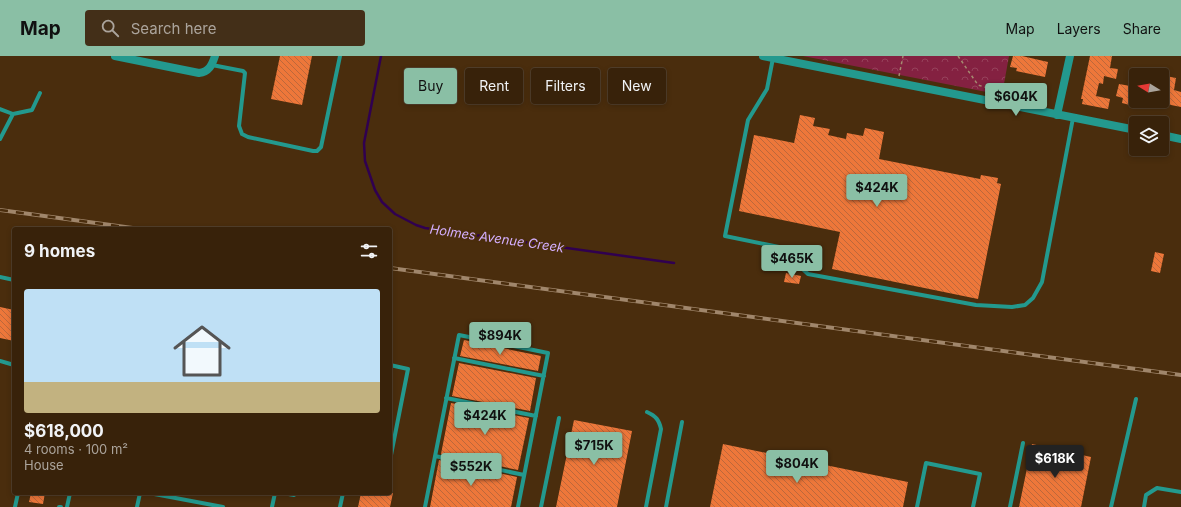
<!DOCTYPE html>
<html lang="en">
<head>
<meta charset="utf-8">
<style>
  body { margin:0; font-family:Inter,sans-serif; background:#432f18; color:#f1f3f6; height:100vh; display:flex; flex-direction:column; font-size:15px; white-space:nowrap }
  * { box-sizing:border-box; margin:0 }
  p { font-size:13px; color:#aba49c }
  .icon { flex:none; width:22px; height:22px; fill:none; stroke:currentColor; stroke-width:2; stroke-linecap:round; stroke-linejoin:round }
  .map { position:relative; flex:1; overflow:hidden }
  .drawer { position:absolute; left:12px; top:171px; width:380px; height:268px; display:flex; flex-direction:column; background:#38220a; border-radius:4px; box-shadow:0 2px 6px #0003,0 0 0 1px #523f2b }
  .drawer>* { flex:none }
  .guide { position:absolute; left:404px; top:12px; width:380px; height:36px; display:flex; gap:8px }
  .needle { width:26px; rotate:281deg }
  .fabs { position:absolute; left:1129px; top:12px; display:grid; gap:8px }
  .fabs a { display:grid; place-items:center; width:40px; height:40px; border-radius:4px; background:#38220a; box-shadow:0 2px 6px #0003,0 0 0 1px #523f2b; font-size:20px }
  .price { position:absolute; translate:-50% -34px; padding:0 9px; border-radius:4px; background:#8abfa5; color:#111; font-size:13px; line-height:26px; filter:drop-shadow(0 1px 2px #0008) }
  .price::after { content:''; position:absolute; left:50%; top:24px; width:12px; height:9px; margin-left:-6px; background:inherit; clip-path:polygon(0 0,100% 0,50% 100%) }
  .price.current { background:#222; color:#fff }
  ul { padding:0; list-style:none }
  li { display:grid; align-content:center; gap:8px; height:212px; padding:0 12px }
  li+li { border-top:1px solid #523f2b }
  li span { display:grid; place-items:center; height:124px; border-radius:4px; color:#555 }
  li>.icon { margin-inline-start:auto }
  span .icon { width:72px; height:72px; fill:#fffc; stroke-width:1 }
  li b { font-size:17px }
  h2 { display:flex; justify-content:space-between; align-items:center; height:48px; padding:0 12px; font-size:17px }
  .tag { padding:0 14px; border-radius:4px; background:#38220a; box-shadow:0 2px 6px #0003,0 0 0 1px #523f2b; font-size:14px; line-height:36px }
  .tag.current { background:#8abfa5; color:#111 }
  header { display:flex; align-items:center; gap:24px; box-sizing:border-box; height:56px; padding:0 20px; background:#8abfa5; color:#111 }
  header strong { font-size:19px }
  nav { display:flex; gap:22px; margin-inline-start:auto; font-size:14px }
  .search { width:280px; height:36px; background:#432f18; display:flex; align-items:center; gap:10px; box-sizing:border-box; padding:0 14px; border-radius:4px; color:#aba49c; font-size:15px }
  .map>svg:first-child { display:block }
</style>
</head>
<body>
<header>
<strong>Map</strong>
<div class="search"><svg class="icon" aria-label="search" viewBox="0 0 24 24"><circle cx="10" cy="10" r="6"/><path d="M15 15l6 6"/></svg>Search here</div>
<nav><a>Map</a><a>Layers</a><a>Share</a></nav>
</header>
<div class="map">
<svg width="1181" height="451" viewBox="0 0 1181 451">
  <defs>
    <pattern id="park-crowns" width="20" height="18" patternUnits="userSpaceOnUse"><rect width="20" height="18" fill="#842141"/><path d="M2 6a3 3 0 1 1 6 0M12 15a3 3 0 1 1 6 0" fill="none" stroke="#96415b"/></pattern>
    <pattern id="building-back-hatch" width="6" height="6" patternUnits="userSpaceOnUse"><rect width="6" height="6" fill="#ed773a"/><path d="M-1 5l2 2M0 0l6 6M5-1l2 2" fill="none" stroke="#bc683b"/></pattern>
  </defs>
  <rect width="100%" height="100%" fill="#4a2d0d"/>
  <path fill="url(#park-crowns)" d="M803,0H1009L1002,39Z"/>
  <g fill="none" stroke-linecap="round" stroke-linejoin="round">
    <path stroke="#300050" stroke-width="2.5" d="M381,0L364,87L365,105L375,134L382,146L395,158L416,169L425,172L674,207"/>
  </g>
  <path fill="url(#building-back-hatch)" d="M280,0H312L302,49L271,43Z
    M1013,0H1022L1048,6L1045,21L1016,15L1017,12L1010,11Z
    M1090,0H1112L1110,12L1118,13L1116,23L1104,20L1103,28L1099,27L1096,40L1110,43L1108,53L1082,48L1083,43H1081Z
    M1166,20L1176,22L1174,34L1181,36V51L1166,48L1165,52L1145,48L1146,45H1162Z
    M1119,28L1136,31L1134,50L1122,47L1123,42L1116,40Z
    M800,59L815,62L813,70L830,73L828,79L846,83L847,77L863,80L865,72L884,76L879,103L980,123L981,119L998,122L997,127L1001,128L978,243L832,213L840,176L739,155L754,79L794,87Z
    M1155,196L1164,198L1160,217L1151,215Z
    M786,217L801,220L799,228L784,226Z
    M0,251L14,254V285L0,282Z
    M464,284L541,300L538,315L460,300Z
    M459,307L536,322L530,355L452,340Z
    M451,347L529,362L518,414L441,398Z
    M574,364L632,375L617,451H556Z
    M723,388L908,426L903,451H710Z
    M1032,388L1091,401L1081,451H1019Z
    M439,404L517,421L511,451H430Z
    M31,437H45L43,448L29,446Z
    M361,437H393L390,451H358Z"/>
  <g fill="none" stroke-linecap="round" stroke-linejoin="round">
    <path stroke="#a58b70" stroke-width="1.5" stroke-dasharray="3 3" stroke-linecap="butt" d="M958,0L978,29L991,33
      M899,20L903,0"/>
    <path stroke="#23998e" stroke-width="4" d="M773,2L767,33L748,64L725,180L779,191L808,218L976,249L1012,251L1025,249L1033,242L1042,226L1073,62
      M212,9L243,15L245,17L239,70L242,78L248,81L313,95H317L321,91L340,0
      M0,53L13,58L32,54L40,37
      M0,83L13,58
      M0,221L14,224
      M454,302L544,320
      M0,305L14,309
      M390,309L408,313L390,404
      M446,342L536,360
      M435,400L524,419
      M149,437L223,451
      M283,437L294,439L295,437
      M15,451L18,437
      M59,451H61
      M67,451L70,437
      M137,451L140,437
      M272,451L275,437
      M340,451L343,437
      M425,451L459,279L548,297L518,451
      M541,451L559,362
      M646,451L661,373C659,364 656,360 647,356
      M666,451L682,366
      M917,451L926,407L980,418L973,451
      M1010,451L1023,387
      M1111,451L1136,343
      M1144,451L1146,439L1157,432L1181,436"/>
    <path stroke="#23998e" stroke-width="8" d="M115,0L199,17C209,16 212,9 215,0
      M763,0L1136,74
      M1057,59L1070,0
      M1162,79L1181,83"/>
    <defs>
      <path id="rail" d="M0,154L140,173
        M390,212L1181,319"/>
    </defs>
    <use href="#rail" stroke="#a0866b" stroke-width="4"/>
    <use href="#rail" stroke="#4a2d0d" stroke-width="2.5" stroke-dasharray="8" stroke-linecap="butt"/>
  </g>
  <g text-anchor="middle" stroke-width="4" stroke-linejoin="round" paint-order="stroke">
    <g font-size="13" font-style="italic" fill="#d4affe" stroke="#4a2d0d">
      <text transform="translate(497 182) rotate(8)" y="5">Holmes Avenue Creek</text>
    </g>
  </g>
</svg>
<div class="fabs">
<a><svg class="needle" viewBox="-14 -14 28 28"><path d="M0-13l5 13h-10z" fill="#e53935"/><path d="M0 13l5-13h-10z" fill="#aba49c"/></svg></a>
<a><svg class="icon" aria-label="layers" viewBox="0 0 24 24"><path d="M12 4l9 5-9 5-9-5zM3 14l9 5 9-5"/></svg></a>
</div>
<b class="price" style="left:1016px;top:61px">$604K</b>
<b class="price" style="left:877px;top:152px">$424K</b>
<b class="price" style="left:792px;top:223px">$465K</b>
<b class="price" style="left:500px;top:300px">$894K</b>
<b class="price" style="left:485px;top:380px">$424K</b>
<b class="price" style="left:594px;top:410px">$715K</b>
<b class="price current" style="left:1055px;top:423px">$618K</b>
<b class="price" style="left:797px;top:428px">$804K</b>
<b class="price" style="left:471px;top:431px">$552K</b>
<div class="guide">
<a class="tag current">Buy</a>
<a class="tag">Rent</a>
<a class="tag">Filters</a>
<a class="tag">New</a>
</div>
<section class="drawer">
<h2>9 homes<svg class="icon" aria-label="filters" viewBox="0 0 24 24"><path d="M4 7h16M4 17h16"/><circle cx="9" cy="7" r="2"/><circle cx="15" cy="17" r="2"/></svg></h2>
<ul>
<li><span style="background:linear-gradient(#bfe0f5 75%,#c2b280 0)"><svg class="icon" aria-label="home" viewBox="0 0 24 24"><path d="M3 11l9-7 9 7M6 9v11h12V9"/></svg></span><div><b>$618,000</b><p>4 rooms · 100 m²</p><p>House</p></div></li>
</ul>
</section>
</div>
</body>
</html>
